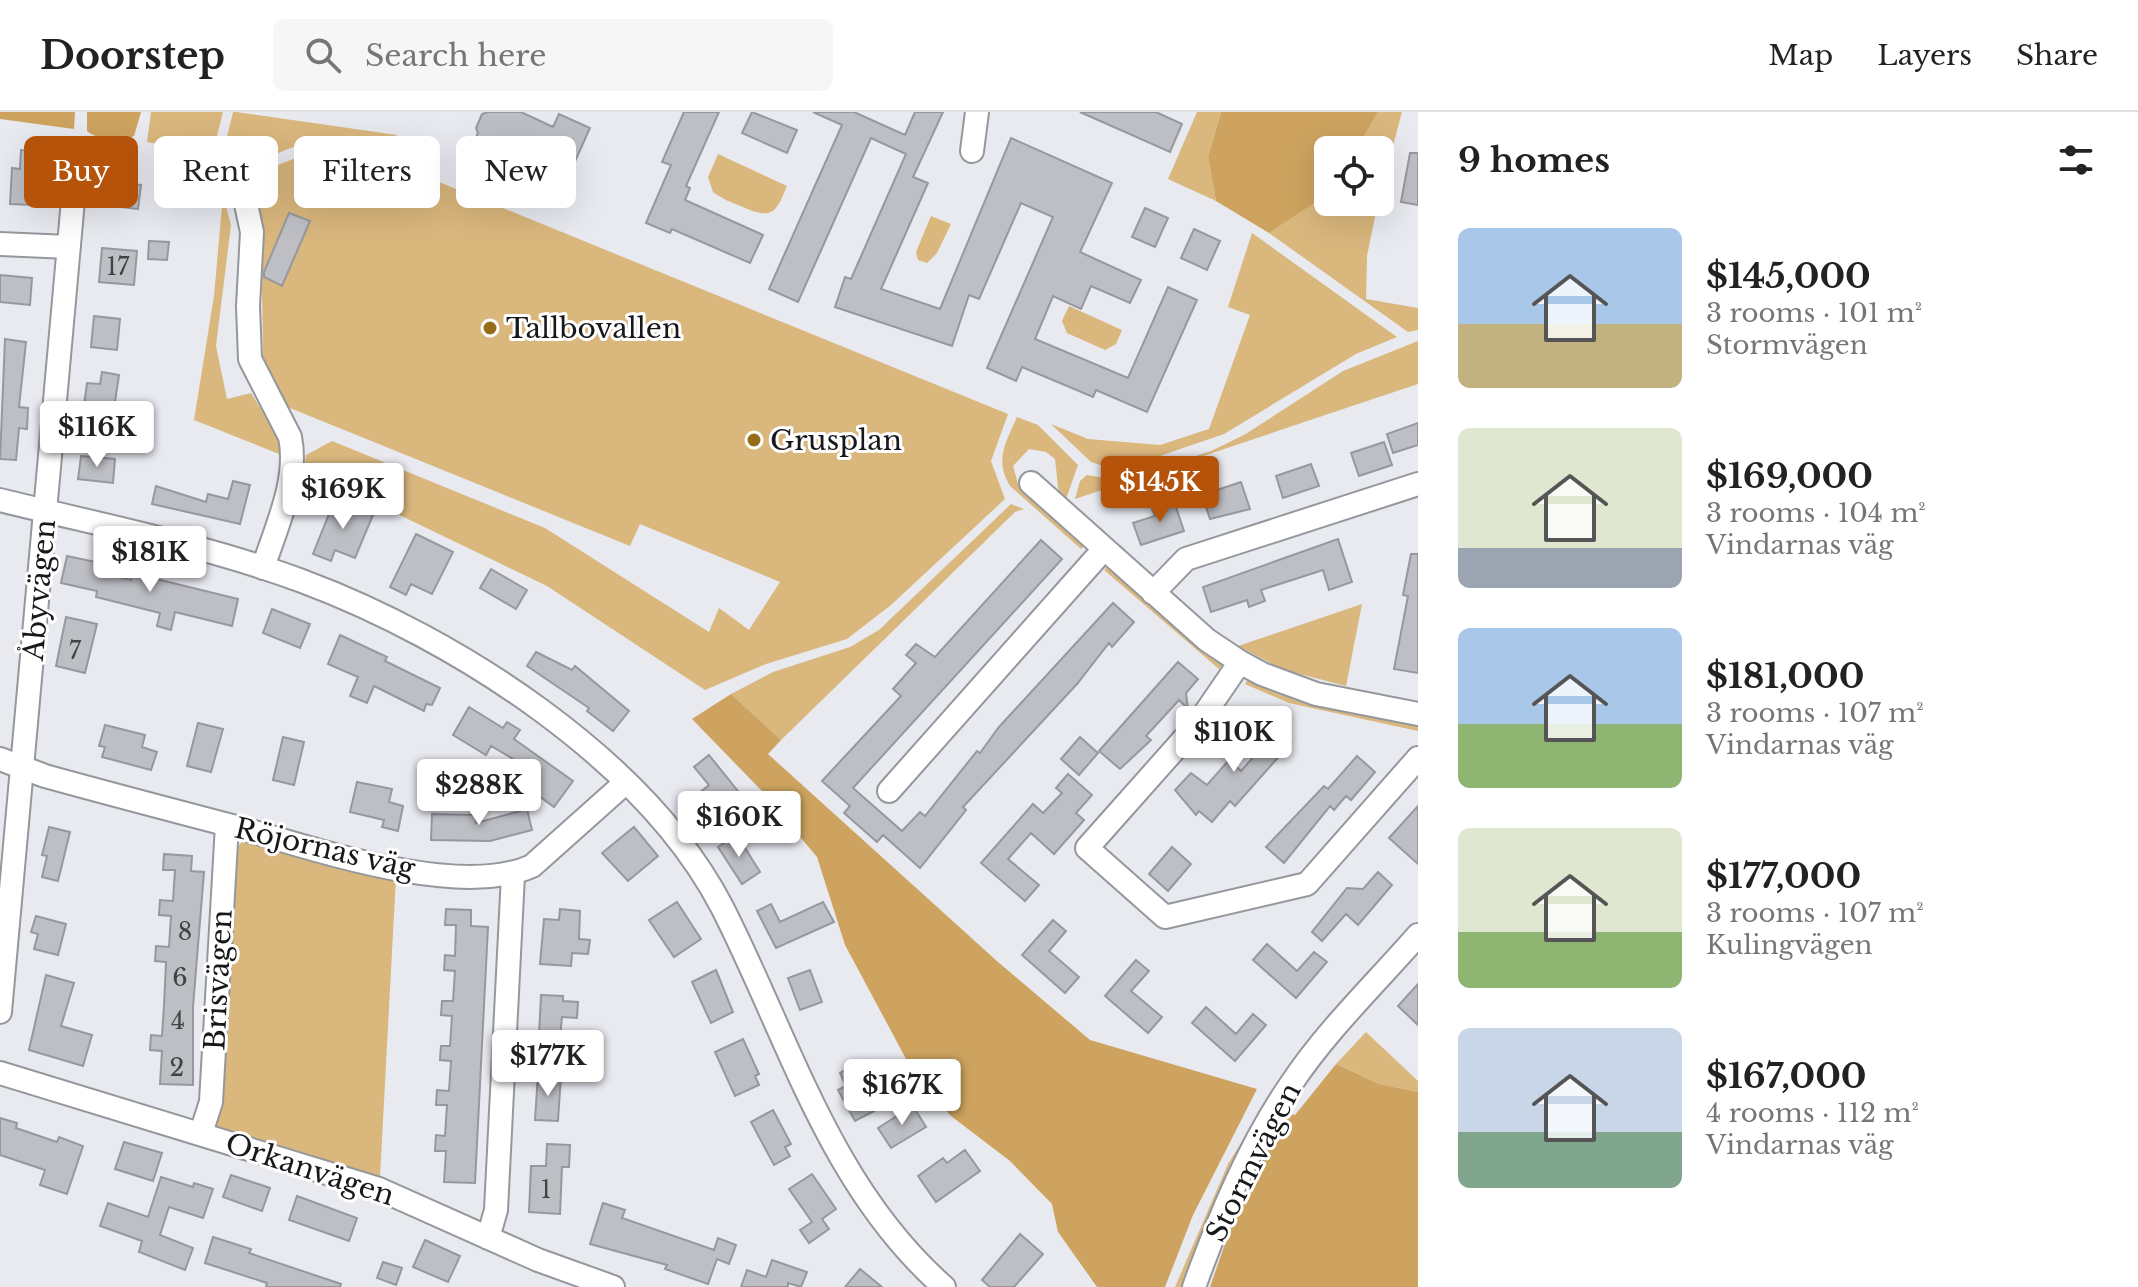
<!DOCTYPE html>
<html lang="en">
<head>
<meta charset="utf-8">
<style>
  body { margin:0; font-family:"Libre Baskerville",serif; background:#f6f6f6; color:#222; height:100vh; display:flex; flex-direction:column; font-size:30px; white-space:nowrap }
  * { box-sizing:border-box; margin:0 }
  p { font-size:26px; color:#767676 }
  .icon { flex:none; width:44px; height:44px; fill:none; stroke:currentColor; stroke-width:2; stroke-linecap:round; stroke-linejoin:round }
  .map { position:relative; flex:1; overflow:hidden }
  .side { display:flex; flex-direction:column; background:#fff; width:720px }
  .side>* { flex:none }
  .guide { position:absolute; left:24px; top:24px; width:760px; height:72px; display:flex; gap:16px }
  .fabs { position:absolute; left:1314px; top:24px; display:grid; gap:16px }
  .fabs a { display:grid; place-items:center; width:80px; height:80px; border-radius:12px; background:#fff; box-shadow:0 8px 32px #0002; font-size:40px }
  .price { position:absolute; translate:-50% -68px; padding:0 18px; border-radius:8px; background:#fff; color:#222; font-size:26px; line-height:52px; filter:drop-shadow(0 2px 4px #0008) }
  .price::after { content:''; position:absolute; left:50%; top:48px; width:24px; height:18px; margin-left:-12px; background:inherit; clip-path:polygon(0 0,100% 0,50% 100%) }
  .price.current { background:#b45309; color:#fff }
  ul { padding:0; list-style:none }
  li { display:flex; align-items:center; gap:24px; height:200px; padding:0 40px }
  li span { display:grid; place-items:center; flex:none; width:224px; height:160px; border-radius:12px; color:#555 }
  li>.icon { margin-inline-start:auto }
  span .icon { width:96px; height:96px; fill:#fffc; stroke-width:1 }
  li b { font-size:34px }
  h2 { display:flex; justify-content:space-between; align-items:center; height:96px; padding:0 40px; font-size:34px }
  .chip { padding:0 28px; border-radius:12px; background:#fff; box-shadow:0 8px 32px #0002; font-size:28px; line-height:72px }
  .chip.current { background:#b45309; color:#fff }
  header { display:flex; align-items:center; gap:48px; box-sizing:border-box; height:112px; padding:0 40px; background:#fff; border-bottom:2px solid #e0e0e0 }
  header strong { font-size:38px }
  nav { display:flex; gap:44px; margin-inline-start:auto; font-size:28px }
  .search { width:560px; height:72px; background:#f6f6f6; display:flex; align-items:center; gap:20px; box-sizing:border-box; padding:0 28px; border-radius:12px; color:#767676; font-size:30px }
  main { display:flex; flex:1; min-height:0 }
  .map>svg:first-child { display:block }
</style>
</head>
<body>
<header>
<strong>Doorstep</strong>
<div class="search"><svg class="icon" aria-label="search" viewBox="0 0 24 24"><circle cx="10" cy="10" r="6"/><path d="M15 15l6 6"/></svg>Search here</div>
<nav><a>Map</a><a>Layers</a><a>Share</a></nav>
</header>
<main>
<div class="map">
<svg width="1418" height="1175" viewBox="0 0 1418 1175">
  <rect width="100%" height="100%" fill="#e8eaf0"/>
  <path fill="#dab77d" fill-rule="evenodd" d="M151,0H223L215,32L205,40L147,30Z
    M233,0H236L397,23L383,32C327,13 297,36 244,54L236,53L223,41Z
    M1197,0H1221L1208,45L1216,89L1168,67Z
    M1378,0H1402L1380,82V38H1356Z
    M346,32L1008,302L991,349L1005,387L891,493L847,527L766,552L705,578L547,474L304,357L306,343L332,329L545,416L709,520L719,496L749,518L780,470L640,412L630,434L285,294L263,244L262,180L251,68L254,62L327,34ZM290,101L310,110L282,173L262,164Z
    M718,42L787,74C776,101 772,108 743,95C733,91 722,87 713,80L708,65Z
    M1328,80V90H1378L1367,144L1366,187L1418,196V218L1408,220L1269,121Z
    M223,83L231,113L216,234L227,287L251,281L278,324L284,344L194,308L214,184Z
    M931,104L951,112L937,141L927,151L918,148L916,140Z
    M1252,121L1397,225L1356,242L1224,322L1125,356L1112,357L1091,350L1051,312L1088,327L1160,333L1209,317L1250,203L1228,195Z
    M1069,194L1122,218L1116,232L1105,238L1067,221L1062,209Z
    M1418,229V272L1075,387L1080,369L1087,363L1115,368L1130,366L1211,339L1244,323L1343,259Z
    M1017,305L1038,313L1078,353L1065,390L1059,384L1055,347L1046,340L1029,337L1013,354L1018,372L1085,432L1081,437L1010,374C994,348 1006,330 1017,305Z
    M1011,392L1024,397L1015,400L781,628L731,582L773,560L850,535L879,518Z
    M1109,453L1224,551L1219,557L1104,458Z
    M1362,492L1346,574L1284,558L1238,534Z
    M1249,566L1418,611V619L1289,591L1245,572Z
    M253,728L396,765L380,1065L217,1015L233,740L243,729Z
    M1366,920L1418,969V980L1379,972L1336,952Z
    M1263,995L1183,1175H1175L1228,1052Z"/>
  <path fill="#cda35f" d="M0,0H75L74,17L0,7Z
    M87,0H141L134,24C122,30 98,29 87,19Z
    M1221,0H1378L1356,38H1328L1326,83L1269,121L1216,89L1208,45Z
    M731,582L781,628L768,642L998,850L1090,928L1257,977L1193,1103L1165,1175H1097L1058,1120L1052,1092L1010,1049L951,1004L912,958L845,833L817,745L761,678L692,607Z
    M1336,952L1379,972L1418,980V1175H1210L1227,1126L1285,1000L1295,1003Z"/>
  <path fill="#bdbfc5" stroke="#96989e" stroke-width="2" d="M488,0H521L553,15L559,2L590,16L564,74L473,32L478,21L476,16L482,2Z
    M684,0H719L686,74L690,76L685,88L763,123L750,151L672,117L670,121L646,111L671,53L662,50Z
    M752,0L797,18L787,41L742,21Z
    M813,0H854L905,23L915,0H943L913,65L928,71L881,177L940,197L1011,26L1112,71L1080,140L1141,168L1130,191L1091,174L1081,197L1053,184L1035,227L1128,266L1168,175L1197,188L1147,300L1096,278L1093,285L1022,255L1016,269L987,256L1053,105L1021,91L979,187L969,183L952,234L835,195L845,165L851,167L906,42L871,26L798,190L769,177L842,13Z
    M1080,0H1156L1182,12L1170,40Z
    M21,38L43,40L35,93L10,92L12,56L20,57Z
    M1410,41H1418V93L1401,90Z
    M106,70L141,73L138,97L104,93Z
    M1145,96L1168,106L1155,135L1132,125Z
    M289,101L310,109L282,174L264,165V160Z
    M1194,117L1220,129L1207,158L1181,146Z
    M149,129L169,130L167,148L148,147Z
    M102,136L137,139L134,173L99,170Z
    M0,163L32,166L30,193L0,190Z
    M94,204L120,207L117,238L91,235Z
    M5,227L26,230L19,295L28,296L27,317L19,316L16,348L0,347Z
    M102,260L119,263L114,297L106,296L104,310L82,307L87,271L100,272Z
    M1418,311V333L1393,341L1387,322Z
    M1384,330L1392,353L1359,364L1351,341Z
    M81,344L115,347L113,371L78,367Z
    M1311,352L1319,374L1283,386L1276,364Z
    M233,369L250,373L240,412L152,392L156,374L206,390L208,382L228,387Z
    M1241,370L1250,397L1210,407L1202,383Z
    M335,387L373,403L355,446L335,438L331,449L313,442Z
    M1174,389L1184,419L1141,433L1133,411L1155,404L1152,397Z
    M416,422L453,440L432,482L411,472L406,483L390,475Z
    M1338,427L1352,470L1329,478L1323,458L1261,478L1265,489L1249,495L1247,488L1211,500L1203,475Z
    M1041,428L1062,447L853,676L902,719L920,700L925,704L977,639L980,641L999,615L1113,491L1134,510L1112,535L1109,531L1077,572L963,695L966,698L920,756L883,723L877,730L844,701L850,694L822,669L901,584L893,577L916,551L906,543L916,532L935,545Z
    M1411,442H1418V561L1394,557L1408,484L1403,483Z
    M67,444L105,452L103,461L131,468L132,461L238,487L232,514L175,500L171,518L157,514L160,501L96,485L97,479L61,471Z
    M491,457L527,478L516,497L480,476Z
    M272,497L310,512L300,536L263,521Z
    M66,505L97,512L85,561L56,554Z
    M340,523L387,545L385,549L440,576L432,593L426,592L424,599L374,574L367,591L350,584L358,565L328,552Z
    M536,540L572,558L575,554L629,599L613,619L587,599L589,596L527,554Z
    M1178,550L1198,567L1186,581L1188,597L1179,588L1146,624L1151,628L1120,657L1099,639Z
    M469,595L503,616L507,610L520,618L514,627L573,669L554,695L516,667L525,654L491,634L486,643L453,623Z
    M1259,603L1291,631L1235,694L1230,689L1212,710L1199,699L1196,703L1175,678L1191,661L1207,673L1229,648L1241,659L1261,636L1244,621Z
    M198,611L223,617L211,660L187,654Z
    M105,613L145,623L142,635L157,640L151,658L102,645L105,635L99,634Z
    M283,625L304,630L294,673L273,668Z
    M1080,625L1098,641L1079,663L1061,647Z
    M709,643L745,688L731,704L723,693L699,712L684,693L709,673L694,655Z
    M1357,644L1375,660L1351,688L1346,684L1334,698L1330,694L1284,751L1266,735L1324,674L1328,677Z
    M1068,662L1092,683L1076,701L1084,708L1054,742L1031,721L1008,747L1039,773L1025,789L981,751L1033,692L1043,701L1062,681L1056,676Z
    M357,670L392,677L389,690L403,694L398,719L382,715L384,708L350,700Z
    M1418,694V752L1389,726Z
    M527,697L532,718L490,729L431,728L432,702L476,703V711Z
    M49,715L70,720L58,769L42,765L47,744L42,743Z
    M634,715L658,744L628,769L602,741Z
    M737,723L760,760L742,772L718,735Z
    M1172,735L1191,752L1168,779L1149,762Z
    M164,742L192,744L191,759L204,760L193,895V973L160,972L162,939L150,938L151,923L162,924L164,893L166,850L155,849L156,834L169,835L171,804L159,803L160,788L173,789L175,758H163Z
    M1378,760L1392,773L1358,813L1346,802L1322,829L1312,820L1347,776L1363,777Z
    M677,790L701,827L674,845L649,808Z
    M823,790L834,810L776,836L757,799L771,792L780,810Z
    M446,797L471,798V814L488,815L475,1071L444,1070L446,1039H435L436,1023L445,1024L447,993H436L437,978L449,979L451,949L440,948L441,934H450L452,904L441,903L442,889H453L455,859L444,858L445,843L455,844L456,813H445Z
    M560,797L580,799L579,827L590,828L588,842L572,841L571,854L540,852L544,807L559,808Z
    M36,804L66,812L58,843L34,837L38,822L31,820Z
    M1053,808L1066,819L1049,839L1079,865L1065,881L1022,843Z
    M1267,832L1297,859L1314,840L1327,850L1296,886L1253,848Z
    M1136,848L1149,859L1131,879L1162,905L1148,921L1105,884Z
    M716,858L733,900L711,911L692,870Z
    M810,858L822,890L800,898L788,866Z
    M46,863L74,871L61,914L92,923L83,954L29,938Z
    M1418,872V913L1398,894Z
    M541,883L563,884V889L578,890L577,906L562,905L560,925L539,923Z
    M1206,895L1236,922L1253,902L1266,913L1235,949L1192,911Z
    M743,927L759,962L755,964L759,973L735,984L715,940Z
    M864,948L870,962L846,974L840,961Z
    M538,962L561,963L558,1009L535,1008Z
    M855,969L874,999L855,1009L838,978Z
    M913,994L926,1015L891,1036L878,1016Z
    M773,998L791,1032L785,1035L790,1044L774,1053L751,1010Z
    M0,1006L17,1011L16,1016L57,1030L59,1025L83,1034L67,1082L40,1073L45,1058L0,1043Z
    M124,1030L162,1041L153,1069L115,1057Z
    M547,1032L570,1033L569,1055H562L560,1102L529,1100L531,1054H546Z
    M965,1038L980,1059L936,1090L918,1064L943,1046L947,1051Z
    M812,1062L836,1097L822,1107L829,1117L809,1131L800,1118L812,1110L789,1077Z
    M231,1063L270,1076L262,1099L223,1085Z
    M161,1065L193,1075L194,1071L213,1077L203,1106L169,1095L160,1123L193,1136L185,1158L139,1140L142,1129L100,1114L108,1091L148,1105Z
    M297,1084L357,1106L349,1129L289,1108Z
    M603,1091L625,1098L622,1106L714,1138L718,1126L736,1133L729,1152L717,1147L708,1172L665,1157L667,1153L590,1132Z
    M1020,1122L1043,1142L1014,1175H990L982,1168Z
    M213,1125L251,1137L249,1141L341,1172L340,1175H266L267,1171L205,1151Z
    M425,1128L460,1144L448,1170L413,1155Z
    M772,1148L807,1160L801,1175L788,1171V1175H741L747,1158L766,1165Z
    M383,1150L402,1156L396,1173L377,1166Z
    M860,1157L882,1175H845Z"/>
  <g fill="none" stroke-linecap="round" stroke-linejoin="round">
    <defs>
      <path id="street" d="M972,39L977,0
        M241,69L252,120L248,194L250,247L290,325C299,368 276,415 263,456
        M0,132L69,135
        M1031,371L1207,528L1240,550L1262,562L1316,582L1418,602
        M0,388C100,413 205,433 302,469C455,526 645,647 722,795C789,926 829,1074 944,1175
        M1153,481L1186,447L1418,372
        M1240,550L1199,610L1087,736L1165,805L1307,772L1418,646
        M0,647L45,664C110,682 175,699 240,716C315,737 459,787 532,754L625,671
        M889,679L1104,437
        M0,900L76,55
        M0,961L379,1077L538,1148L613,1175
        M201,1021L211,990L227,713
        M488,1126L496,1098L513,763
        M1194,1175C1219,1106 1249,1033 1291,972C1327,918 1376,871 1418,823"/>
    </defs>
    <use href="#street" stroke="#94979c" stroke-width="26"/>
    <use href="#street" stroke="#fff" stroke-width="22"/>
  </g>
  <g fill="#976c19" stroke="#fff" stroke-width="3">
    <circle cx="490" cy="216" r="8"/>
    <circle cx="754" cy="328" r="8"/>
  </g>
  <g text-anchor="middle" stroke-width="6" stroke-linejoin="round" paint-order="stroke">
    <g font-size="24" fill="#404245">
      <text x="118" y="163">17</text>
      <text x="75" y="547">7</text>
      <text x="185" y="828">8</text>
      <text x="180" y="874">6</text>
      <text x="178" y="917">4</text>
      <text x="177" y="964">2</text>
      <text x="546" y="1086">1</text>
    </g>
    <g font-size="28" fill="#17181a" stroke="#fff" text-anchor="start">
      <text x="506" y="226">Tallbovallen</text>
      <text x="770" y="338">Grusplan</text>
    </g>
    <g font-size="28" fill="#17181a" stroke="#fff">
      <text transform="translate(39 478) rotate(-85)" y="10">Åbyvägen</text>
      <text transform="translate(325 736) rotate(13)" y="10">Röjornas väg</text>
      <text transform="translate(218 868) rotate(-87)" y="10">Brisvägen</text>
      <text transform="translate(1253 1050) rotate(-63)" y="10">Stormvägen</text>
      <text transform="translate(310 1057) rotate(18)" y="10">Orkanvägen</text>
    </g>
  </g>
</svg>
<div class="fabs">
<a><svg class="icon" aria-label="locate" viewBox="0 0 24 24"><circle cx="12" cy="12" r="6"/><path d="M12 2v4M12 18v4M2 12h4M18 12h4"/></svg></a>
</div>
<b class="price" style="left:97px;top:357px">$116K</b>
<b class="price current" style="left:1160px;top:412px">$145K</b>
<b class="price" style="left:343px;top:419px">$169K</b>
<b class="price" style="left:150px;top:482px">$181K</b>
<b class="price" style="left:1234px;top:662px">$110K</b>
<b class="price" style="left:479px;top:715px">$288K</b>
<b class="price" style="left:739px;top:747px">$160K</b>
<b class="price" style="left:548px;top:986px">$177K</b>
<b class="price" style="left:902px;top:1015px">$167K</b>
<div class="guide">
<a class="chip current">Buy</a>
<a class="chip">Rent</a>
<a class="chip">Filters</a>
<a class="chip">New</a>
</div>
</div>
<section class="side">
<h2>9 homes<svg class="icon" aria-label="filters" viewBox="0 0 24 24"><path d="M4 7h16M4 17h16"/><circle cx="9" cy="7" r="2"/><circle cx="15" cy="17" r="2"/></svg></h2>
<ul>
<li><span style="background:linear-gradient(#a9c7e8 60%,#c2b280 0)"><svg class="icon" aria-label="home" viewBox="0 0 24 24"><path d="M3 11l9-7 9 7M6 9v11h12V9"/></svg></span><div><b>$145,000</b><p>3 rooms · 101 m²</p><p>Stormvägen</p></div></li>
<li><span style="background:linear-gradient(#dfe7d0 75%,#9aa5b1 0)"><svg class="icon" aria-label="home" viewBox="0 0 24 24"><path d="M3 11l9-7 9 7M6 9v11h12V9"/></svg></span><div><b>$169,000</b><p>3 rooms · 104 m²</p><p>Vindarnas väg</p></div></li>
<li><span style="background:linear-gradient(#a9c7e8 60%,#8fb573 0)"><svg class="icon" aria-label="home" viewBox="0 0 24 24"><path d="M3 11l9-7 9 7M6 9v11h12V9"/></svg></span><div><b>$181,000</b><p>3 rooms · 107 m²</p><p>Vindarnas väg</p></div></li>
<li><span style="background:linear-gradient(#dfe7d0 65%,#8fb573 0)"><svg class="icon" aria-label="home" viewBox="0 0 24 24"><path d="M3 11l9-7 9 7M6 9v11h12V9"/></svg></span><div><b>$177,000</b><p>3 rooms · 107 m²</p><p>Kulingvägen</p></div></li>
<li><span style="background:linear-gradient(#c9d6e8 65%,#7fa58c 0)"><svg class="icon" aria-label="home" viewBox="0 0 24 24"><path d="M3 11l9-7 9 7M6 9v11h12V9"/></svg></span><div><b>$167,000</b><p>4 rooms · 112 m²</p><p>Vindarnas väg</p></div></li>
</ul>
</section>
</main>
</body>
</html>
